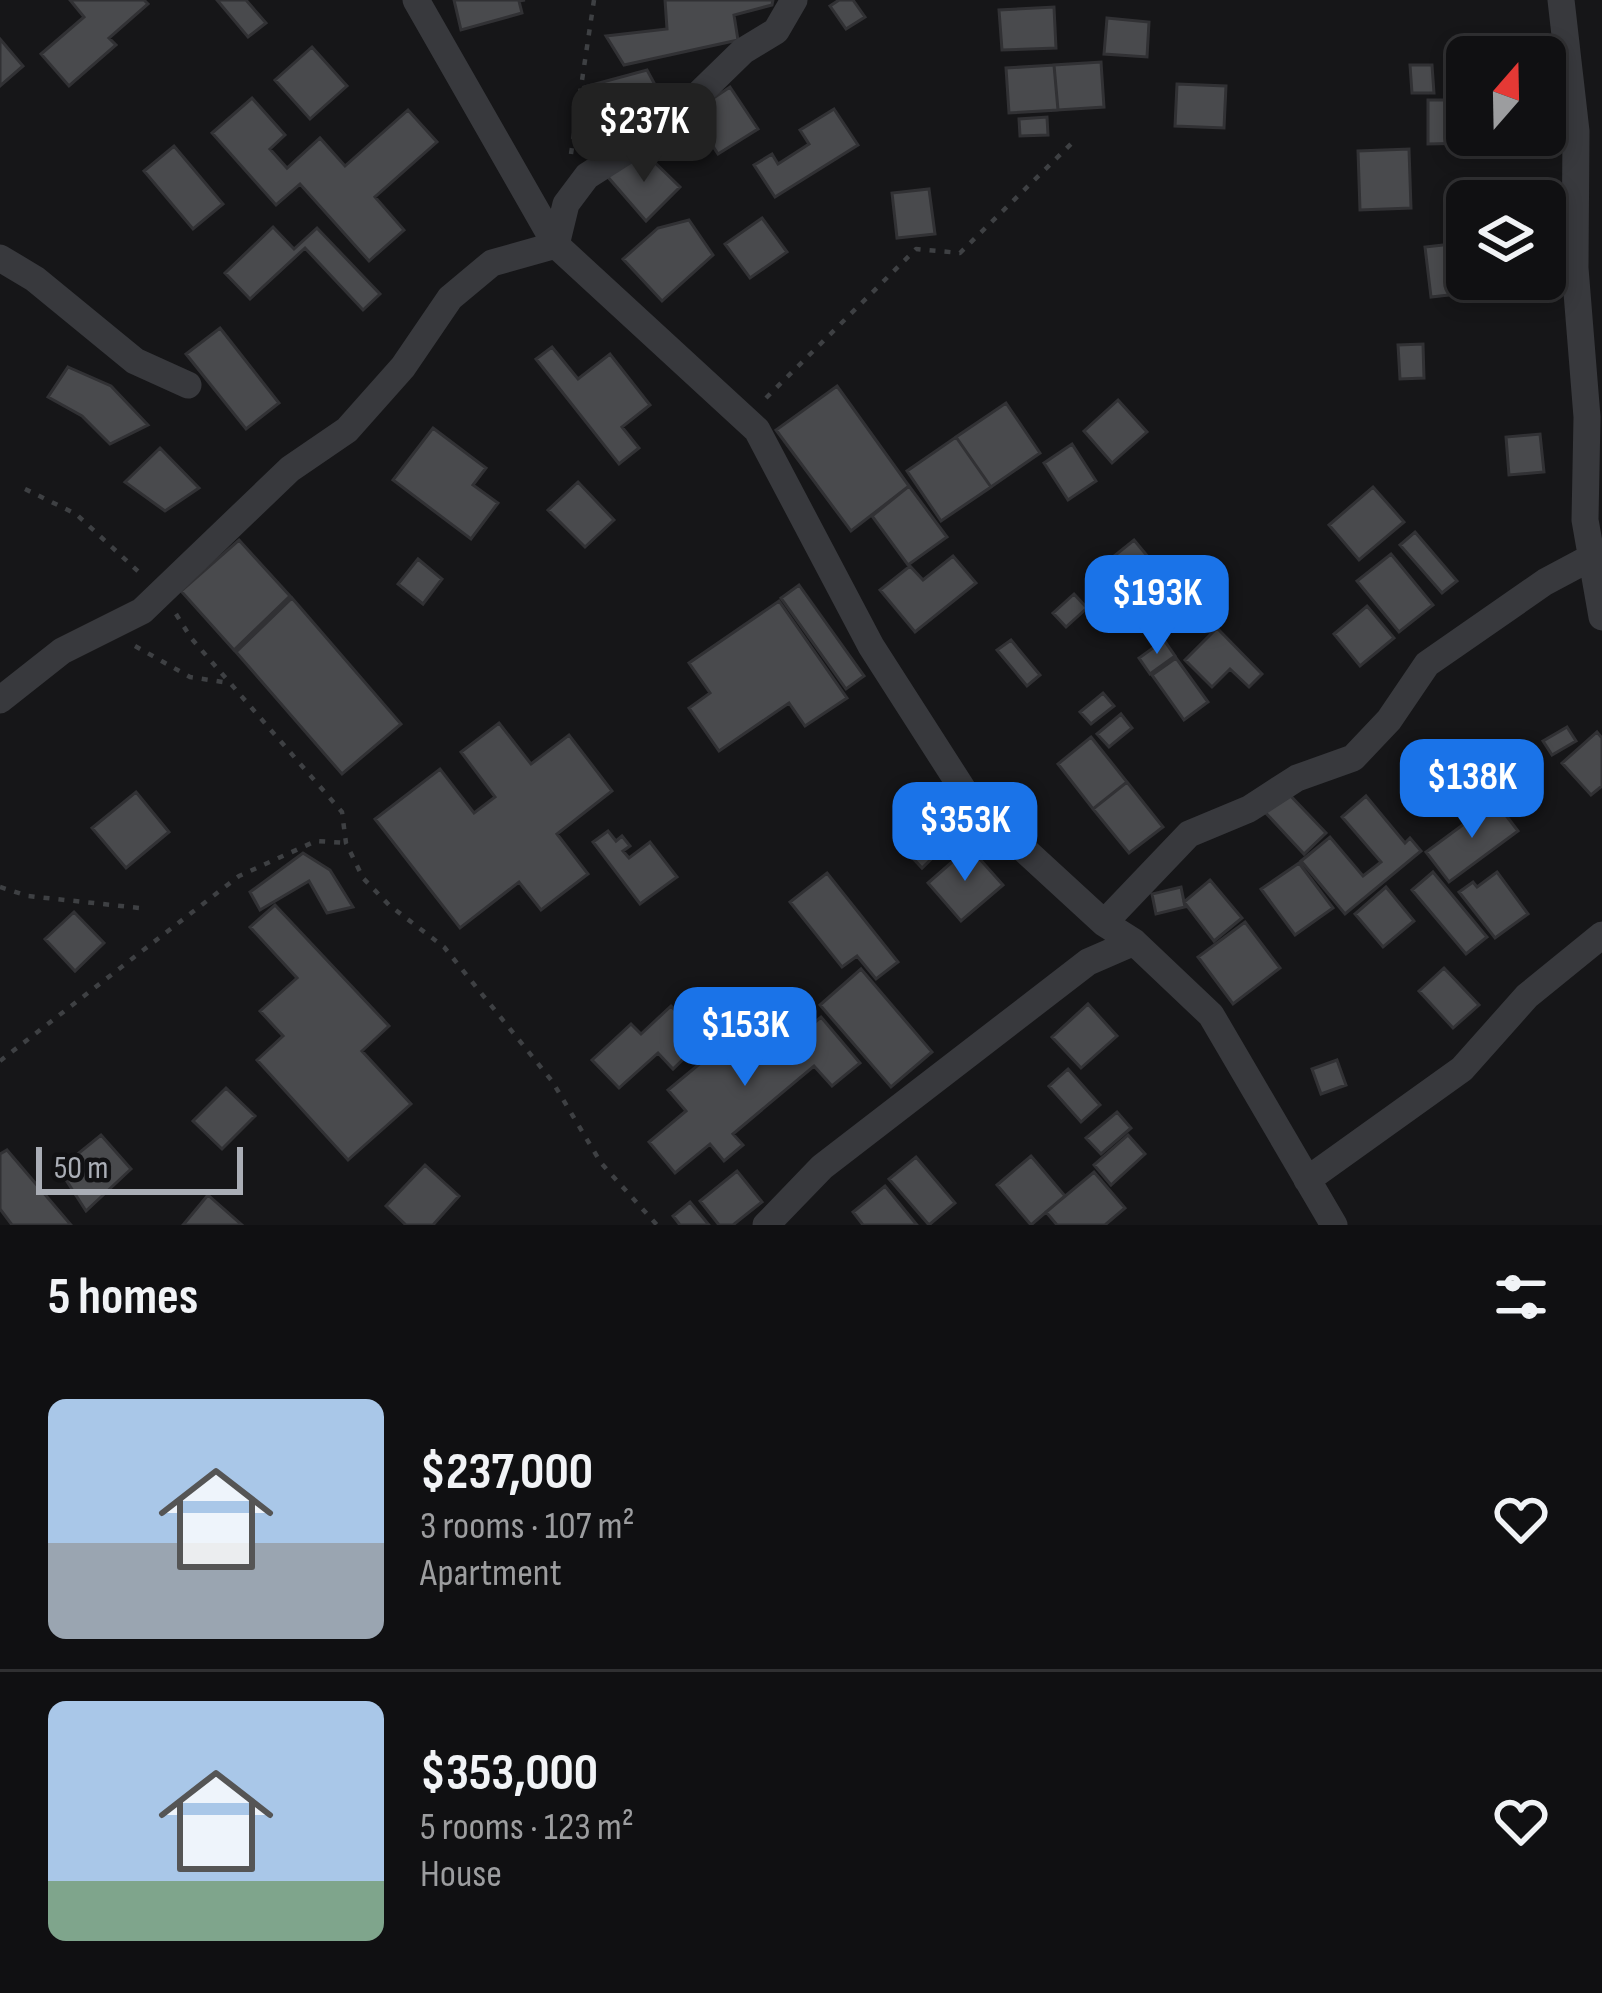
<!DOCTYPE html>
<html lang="en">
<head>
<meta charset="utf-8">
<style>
  body { margin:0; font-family:"Sofia Sans Condensed",sans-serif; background:#1e1e20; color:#f1f3f6; height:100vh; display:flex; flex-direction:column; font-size:45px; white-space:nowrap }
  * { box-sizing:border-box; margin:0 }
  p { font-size:39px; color:#9c9d9f }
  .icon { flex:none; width:66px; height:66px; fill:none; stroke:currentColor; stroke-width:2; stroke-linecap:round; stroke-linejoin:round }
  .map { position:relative; height:1225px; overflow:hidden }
  .details { display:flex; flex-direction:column; background:#101012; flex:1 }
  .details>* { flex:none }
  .needle { width:78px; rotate:20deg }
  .fabs { position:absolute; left:1446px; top:36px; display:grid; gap:24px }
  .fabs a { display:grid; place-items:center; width:120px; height:120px; border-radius:18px; background:#101012; box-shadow:0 6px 18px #0003,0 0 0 3px #303032; font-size:60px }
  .scale { position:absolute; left:36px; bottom:30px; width:207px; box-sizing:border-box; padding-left:12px; border:6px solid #aaaeb6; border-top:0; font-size:33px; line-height:42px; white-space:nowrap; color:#aaaeb6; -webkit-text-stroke:9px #111113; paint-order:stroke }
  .price { position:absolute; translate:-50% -102px; padding:0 27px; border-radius:24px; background:#1a73e8; color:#fff; font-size:39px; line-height:78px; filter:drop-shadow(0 3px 6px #0008) }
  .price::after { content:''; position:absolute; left:50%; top:72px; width:36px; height:27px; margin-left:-18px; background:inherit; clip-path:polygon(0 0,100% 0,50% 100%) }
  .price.current { background:#222; color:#fff }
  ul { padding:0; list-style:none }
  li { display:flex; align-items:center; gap:36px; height:300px; padding:0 48px }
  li+li { border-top:3px solid #303032 }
  li span { display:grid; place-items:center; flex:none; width:336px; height:240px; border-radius:18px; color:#555 }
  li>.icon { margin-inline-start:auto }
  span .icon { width:144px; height:144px; fill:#fffc; stroke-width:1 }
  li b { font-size:51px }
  h2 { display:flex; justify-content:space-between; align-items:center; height:144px; padding:0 48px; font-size:51px }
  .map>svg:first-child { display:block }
</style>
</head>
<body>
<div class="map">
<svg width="1602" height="1225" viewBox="0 0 1602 1225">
  <rect width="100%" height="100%" fill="#161618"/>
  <path fill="#494a4d" stroke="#313134" stroke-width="3" d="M70,0H144L148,4L109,38L116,45L69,86L41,54L84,17Z
    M217,0H246L266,23L248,37Z
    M454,0H525L519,1L522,13L461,30Z
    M665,0H773L772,5L734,15L738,40L624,65L606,36L667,29Z
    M839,0H853L865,17L846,29L830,6Z
    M1054,7L1056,48L1002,50L999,10Z
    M1107,18L1149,22L1147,57L1104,54Z
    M0,39L23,66L0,86Z
    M312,47L347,86L310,119L275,80Z
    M1101,62L1104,107L1058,110L1054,65Z
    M1054,65L1058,110L1009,113L1006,68Z
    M1410,65H1432L1434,93H1412Z
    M647,70L660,94L594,117L584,87Z
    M1177,84L1226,86L1224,128L1175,126Z
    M730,87L758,129L718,154L691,113Z
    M252,98L285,135L270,149L287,168L320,138L345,166L408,110L437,142L375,197L404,230L369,261L300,184L276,205L212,133Z
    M1428,100H1467V135H1472V143L1428,144Z
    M834,109L858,145L775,197L754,165L772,154L778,164L809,144L800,130Z
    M1047,117L1048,135L1020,136L1019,119Z
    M174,146L223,204L193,229L144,171Z
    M1409,149L1411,208L1360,210L1358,151Z
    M644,152L680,187L646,221L607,176Z
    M929,189L935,234L897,238L892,193Z
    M762,218L787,252L750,278L725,244Z
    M689,220L713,255L662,301L623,259L658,228Z
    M273,227L294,249L317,228L380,294L363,310L305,248L250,299L225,273Z
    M1461,243L1467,293L1431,297L1425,247Z
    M220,328L279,403L246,429L186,354Z
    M1423,344L1424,378L1400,379L1398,345Z
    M552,347L578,379L610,354L650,405L622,427L639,448L619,464L536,359Z
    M68,367L111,386L148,425L110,444L82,416L48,397Z
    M837,386L909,486L851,531L776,430Z
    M1118,400L1147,432L1112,463L1084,431Z
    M1006,403L1040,453L991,487L956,437Z
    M433,428L486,468L473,485L498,503L471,539L393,480Z
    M1540,434L1544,472L1509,475L1506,437Z
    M956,437L991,487L941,521L907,471Z
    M1072,444L1096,481L1068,500L1044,463Z
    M160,448L199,488L165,511L125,482Z
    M578,482L614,520L585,547L548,510Z
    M909,486L947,537L908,565L872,516Z
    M1373,487L1404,522L1359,560L1329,525Z
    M1415,532L1457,581L1442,593L1400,545Z
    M239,540L290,596L234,650L181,591Z
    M1134,540L1159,570L1128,595L1103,565Z
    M1391,554L1433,605L1399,632L1357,581Z
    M953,556L976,583L915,632L880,590L910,566L923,580Z
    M418,559L442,579L423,604L398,584Z
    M799,585L864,676L846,689L781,598Z
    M1074,594L1087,608L1066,627L1053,613Z
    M292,598L401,724L342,774L236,652Z
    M779,601L847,698L805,726L789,703L719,751L689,708L710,693L689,663Z
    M1367,606L1394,638L1360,666L1334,634Z
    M1217,628L1262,674L1249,687L1230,669L1212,687L1185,660Z
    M1011,640L1040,675L1027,686L997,650Z
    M1164,640L1175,656L1150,674L1139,658Z
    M1176,658L1208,702L1184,720L1152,675Z
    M1103,693L1114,706L1091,724L1080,712Z
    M1121,714L1132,728L1109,747L1097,734Z
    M499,723L531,764L569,735L612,791L557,834L588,874L541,910L519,882L460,928L375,819L440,769L474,813L495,797L461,752Z
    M1567,727L1576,741L1552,755L1543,741Z
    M1597,732L1602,738V786L1591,795L1562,763Z
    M1091,737L1127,782L1093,809L1058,764Z
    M1127,782L1163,827L1129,853L1093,809Z
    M1286,791L1326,833L1304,854L1264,811Z
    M136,792L169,832L126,868L92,828Z
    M1366,796L1405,843L1410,838L1421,851L1345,914L1301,861L1330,837L1363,876L1381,862L1342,817Z
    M1495,801L1518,831L1449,882L1426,852Z
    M927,805L956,835L922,868L894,838Z
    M608,831L616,841L622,836L630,846L623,851L629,858L650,842L677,877L640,904L593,842Z
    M969,847L1003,885L961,921L928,883Z
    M303,853L330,870L353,907L327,913L309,881L260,910L250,892Z
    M1299,863L1333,908L1295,935L1261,889Z
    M1433,872L1487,937L1466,954L1412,890Z
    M1497,872L1528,914L1495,938L1459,892L1473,882L1477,887Z
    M827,873L898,962L876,979L857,956L842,967L790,902Z
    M1210,880L1242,918L1214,941L1184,902Z
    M1181,887L1185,907L1156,914L1152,894Z
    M1386,887L1414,921L1383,947L1355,914Z
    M275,905L389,1026L362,1051L411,1104L348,1160L257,1060L283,1036L260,1011L297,978L250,927Z
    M74,912L104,943L75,971L45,939Z
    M1245,922L1280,968L1233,1004L1198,957Z
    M1444,968L1479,1005L1453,1028L1419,991Z
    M861,969L932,1052L891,1087L820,1005Z
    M1088,1004L1117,1036L1081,1068L1052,1037Z
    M671,1006L703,1040L673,1069L658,1053L619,1088L592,1060L631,1024L641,1034Z
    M821,1017L860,1063L832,1086L814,1066L733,1134L743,1145L724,1161L710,1144L675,1173L649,1142L686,1111L668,1090L733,1036L751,1058L792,1023L801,1034Z
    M1337,1060L1346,1085L1321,1094L1312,1069Z
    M1068,1069L1100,1105L1081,1122L1049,1086Z
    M226,1088L255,1116L222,1149L193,1121Z
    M1117,1112L1131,1128L1101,1154L1086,1138Z
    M101,1135L131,1169L86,1211L59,1169Z
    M1128,1135L1145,1154L1111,1185L1094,1165Z
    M7,1150L71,1225H12L0,1209V1154Z
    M1031,1156L1065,1196L1031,1225L997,1185Z
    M916,1157L955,1203L929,1225L889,1179Z
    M425,1165L459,1196L433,1225H406L386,1206Z
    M737,1171L762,1202L733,1225H719L700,1201Z
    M1094,1172L1125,1208L1105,1225H1057L1046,1212Z
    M885,1186L917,1225H863L853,1212Z
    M208,1195L242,1225H183Z
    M690,1202L709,1225H680L673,1216Z"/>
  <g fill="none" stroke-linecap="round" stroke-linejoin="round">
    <path stroke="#3e4043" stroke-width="4.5" stroke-dasharray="6 9" stroke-linecap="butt" d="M571,154L594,0
      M766,398L916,249L960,253L1074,141
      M25,489L76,514L141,574
      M176,614L191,638L342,812L346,843L363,878L389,905L444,947L552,1081L601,1163L657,1225
      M135,646L190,677L229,683
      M0,887L28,896L140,908
      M0,1061L239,876L316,841L346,843"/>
    <path stroke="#38393d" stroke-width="27" d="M416,0L556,245L757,430L871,646L969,799L1104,923L1134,942L1211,1015L1334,1225
      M1561,0L1576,131L1575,268L1587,417L1585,520L1602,617
      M0,258L35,279L135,361L188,385
      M0,700L62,651L142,611L290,469L347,430L403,367L450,298L492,263L556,245L566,204L587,176L667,125L743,51L776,31L794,0
      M1104,923L1189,834L1249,809L1297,778L1353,758L1389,720L1427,664L1545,582L1590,558
      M1307,1180L1462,1069L1527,996L1602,935
      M766,1225L822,1167L1088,962L1134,942"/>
  </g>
</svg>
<div class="fabs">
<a><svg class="needle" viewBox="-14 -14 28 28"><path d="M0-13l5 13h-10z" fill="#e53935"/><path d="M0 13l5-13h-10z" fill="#9c9d9f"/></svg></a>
<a><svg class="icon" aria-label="layers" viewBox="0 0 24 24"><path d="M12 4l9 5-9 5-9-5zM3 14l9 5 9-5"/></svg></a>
</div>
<div class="scale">50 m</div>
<b class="price current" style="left:644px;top:185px">$237K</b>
<b class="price" style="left:1157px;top:657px">$193K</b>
<b class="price" style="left:1472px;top:841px">$138K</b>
<b class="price" style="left:965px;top:884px">$353K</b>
<b class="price" style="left:745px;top:1089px">$153K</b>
</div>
<section class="details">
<h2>5 homes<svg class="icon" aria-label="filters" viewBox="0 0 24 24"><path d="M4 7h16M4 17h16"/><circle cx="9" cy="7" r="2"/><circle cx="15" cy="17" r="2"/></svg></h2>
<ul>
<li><span style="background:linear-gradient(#a9c7e8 60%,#9aa5b1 0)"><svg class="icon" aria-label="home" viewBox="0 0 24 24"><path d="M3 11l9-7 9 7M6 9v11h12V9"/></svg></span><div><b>$237,000</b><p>3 rooms · 107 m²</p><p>Apartment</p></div><svg class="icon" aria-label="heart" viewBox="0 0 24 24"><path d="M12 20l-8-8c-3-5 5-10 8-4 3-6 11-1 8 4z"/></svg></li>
<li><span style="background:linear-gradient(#a9c7e8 75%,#7fa58c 0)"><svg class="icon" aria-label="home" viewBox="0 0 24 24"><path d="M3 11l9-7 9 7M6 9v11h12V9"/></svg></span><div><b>$353,000</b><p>5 rooms · 123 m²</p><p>House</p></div><svg class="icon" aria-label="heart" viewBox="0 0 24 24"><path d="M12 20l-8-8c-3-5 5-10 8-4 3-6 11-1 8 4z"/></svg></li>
</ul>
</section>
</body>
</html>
